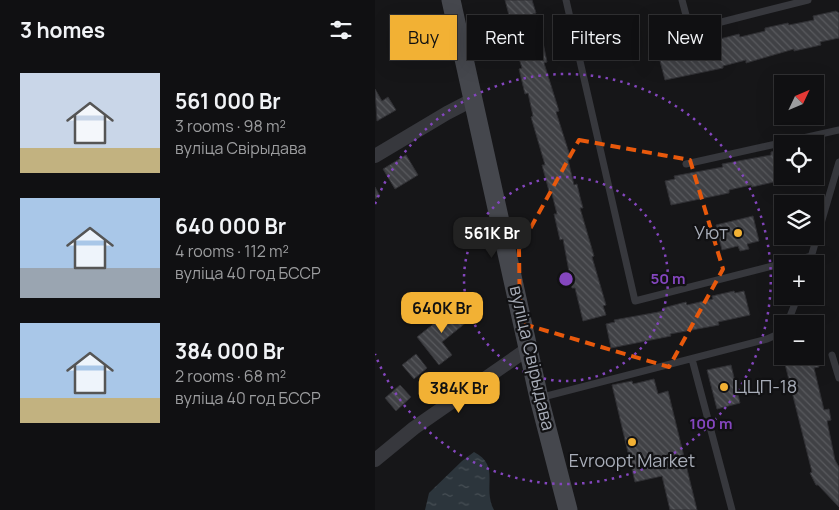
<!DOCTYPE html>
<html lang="en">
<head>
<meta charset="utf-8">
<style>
  body { margin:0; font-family:Manrope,sans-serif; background:#1e1e20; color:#f1f3f6; height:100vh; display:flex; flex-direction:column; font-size:19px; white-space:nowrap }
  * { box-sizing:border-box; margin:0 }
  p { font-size:16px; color:#9c9d9f }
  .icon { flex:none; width:28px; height:28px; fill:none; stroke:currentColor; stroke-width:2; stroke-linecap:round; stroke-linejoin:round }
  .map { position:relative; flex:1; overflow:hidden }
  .drawer { display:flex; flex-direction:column; background:#101012; width:375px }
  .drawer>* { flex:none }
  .top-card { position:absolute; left:15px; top:15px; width:374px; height:45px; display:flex; gap:10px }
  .needle { width:32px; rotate:46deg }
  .fabs { position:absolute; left:399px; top:75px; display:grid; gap:10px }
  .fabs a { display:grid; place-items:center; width:50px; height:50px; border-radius:0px; background:#101012; box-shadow:0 5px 20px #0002,0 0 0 1px #303032; font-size:25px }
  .price { position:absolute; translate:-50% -42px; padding:0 11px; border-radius:10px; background:#f2b134; color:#111; font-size:16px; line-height:32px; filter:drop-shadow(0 1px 2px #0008) }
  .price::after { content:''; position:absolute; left:50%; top:30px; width:15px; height:11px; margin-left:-8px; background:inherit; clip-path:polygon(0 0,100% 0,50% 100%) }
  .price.active { background:#222; color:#fff }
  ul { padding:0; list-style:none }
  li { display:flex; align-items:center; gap:15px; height:125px; padding:0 20px }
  li span { display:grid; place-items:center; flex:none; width:140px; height:100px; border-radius:0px; color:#555 }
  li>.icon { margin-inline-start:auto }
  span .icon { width:60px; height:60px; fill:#fffc; stroke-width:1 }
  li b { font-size:21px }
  h2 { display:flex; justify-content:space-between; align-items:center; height:60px; padding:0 20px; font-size:21px }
  .tag { padding:0 18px; border-radius:0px; background:#101012; box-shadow:0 5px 20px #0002,0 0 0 1px #303032; font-size:18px; line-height:45px }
  .tag.active { background:#f2b134; color:#111 }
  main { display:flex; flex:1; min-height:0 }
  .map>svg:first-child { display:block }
</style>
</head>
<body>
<main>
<section class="drawer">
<h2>3 homes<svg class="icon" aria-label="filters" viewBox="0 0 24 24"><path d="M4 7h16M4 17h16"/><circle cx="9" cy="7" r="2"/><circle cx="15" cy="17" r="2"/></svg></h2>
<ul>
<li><span style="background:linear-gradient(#c9d6e8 75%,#c2b280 0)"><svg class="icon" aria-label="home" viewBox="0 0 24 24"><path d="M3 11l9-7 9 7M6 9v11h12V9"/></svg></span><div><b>561 000 Br</b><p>3 rooms · 98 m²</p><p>вуліца Свірыдава</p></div></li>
<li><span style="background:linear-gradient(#a9c7e8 70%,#9aa5b1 0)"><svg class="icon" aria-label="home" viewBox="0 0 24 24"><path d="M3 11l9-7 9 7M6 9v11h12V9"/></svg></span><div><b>640 000 Br</b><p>4 rooms · 112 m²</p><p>вуліца 40 год БССР</p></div></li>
<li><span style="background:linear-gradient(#a9c7e8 75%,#c2b280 0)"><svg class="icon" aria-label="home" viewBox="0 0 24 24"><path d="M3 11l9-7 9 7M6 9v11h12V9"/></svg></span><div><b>384 000 Br</b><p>2 rooms · 68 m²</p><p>вуліца 40 год БССР</p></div></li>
</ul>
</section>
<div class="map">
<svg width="464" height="510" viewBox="0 0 464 510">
  <defs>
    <pattern id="water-ripples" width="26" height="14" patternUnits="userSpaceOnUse" patternTransform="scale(1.25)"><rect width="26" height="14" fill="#2c353c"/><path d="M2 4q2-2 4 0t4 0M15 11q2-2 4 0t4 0" fill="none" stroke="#485056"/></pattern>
    <pattern id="building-back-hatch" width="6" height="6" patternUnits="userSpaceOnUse" patternTransform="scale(1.25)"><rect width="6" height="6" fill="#404145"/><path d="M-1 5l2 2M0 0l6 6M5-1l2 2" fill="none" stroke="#595a5e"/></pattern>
  </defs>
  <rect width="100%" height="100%" fill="#161618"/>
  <path fill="url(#water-ripples)" d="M99,452C126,466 107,487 119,510H50L54,493L87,461Z"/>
  <path fill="url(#building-back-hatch)" stroke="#303034" d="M130,0H157L161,13L158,14L164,39L167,38L172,62L169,63L184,111L181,112L196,159L193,160L199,185L202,184L205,197L208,208H205L219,256L217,257L231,305L228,306L231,315L208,321L200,288H197L188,239L185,240L179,214H182L176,190L174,191L167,165H170L156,117L158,116L153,93L150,94L144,69L147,68L132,20L135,19Z
    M461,11L464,13V38L445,42L446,45L419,51V49L371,63V60L348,66V68L290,80L284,57L299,53V50L341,42V40L364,34L365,37L390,31V28L413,23L414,25L439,20L438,16Z
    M0,89L7,101L13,97L21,110L2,121Z
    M408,149V176H410L402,178L403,181L377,187L376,185L354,190V193L296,205L290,181L300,179L299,176L348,167L347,164L396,155V152Z
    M31,155L43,175L20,189L8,169Z
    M0,187L5,196L0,199Z
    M378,216L384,241L372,244L374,249L365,251L363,246L347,250L341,225Z
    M359,291L360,293L369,291L375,315L343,322L344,325L295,334L296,336L236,348L231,324L240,322L239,320L289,311L288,308L311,302L312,305L338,299L337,296Z
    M81,306L93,321L67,342L77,355L64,365L42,337Z
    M41,354L52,368L39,379L27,365Z
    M408,356H441L444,367L439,368L449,410L454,409L456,420L452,421L460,460L464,467V507L443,485H441L435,473L437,472Z
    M356,365L365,403L342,409L332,370Z
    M279,379L283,394L293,391L322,510H295L287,476L260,482L237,385L257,381L258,384Z
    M25,385L36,397L21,411L10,398Z"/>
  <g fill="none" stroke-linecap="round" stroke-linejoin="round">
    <path stroke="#37383d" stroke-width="7" d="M191,0L260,301L437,256
      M307,0L315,30L433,0
      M311,164L464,130
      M434,264L464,162
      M412,324L423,296
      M457,355L464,378
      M317,359L357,510
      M164,398L392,339L408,332"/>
    <path stroke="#37383d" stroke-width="14" d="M0,156L72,113L99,99
      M0,460L39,428L154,348"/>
    <path stroke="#45474d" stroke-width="19" d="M76,0L164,398L193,510"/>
  </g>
  <path fill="none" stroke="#e8590c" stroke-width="4" stroke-dasharray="10 6" stroke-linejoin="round" d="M204,140L315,160L348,269L294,367L145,323L144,249Z"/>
  <g fill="none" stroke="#8446be" stroke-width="2.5" stroke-dasharray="2.5 5">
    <circle cx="191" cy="279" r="102"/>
    <path d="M0 204A205 205 0 1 1 0 354"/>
  </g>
  <g fill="#f2b134" stroke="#111113" stroke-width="2">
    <circle cx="363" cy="233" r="5"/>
    <circle cx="349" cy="387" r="5"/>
    <circle cx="257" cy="442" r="5"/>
  </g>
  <g text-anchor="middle" stroke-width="4.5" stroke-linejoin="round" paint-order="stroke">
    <g font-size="18" fill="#a8adb8" stroke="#111113" text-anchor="end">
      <text x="353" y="239">Уют</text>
      <text x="359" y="393" text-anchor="start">ЦЦП-18</text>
      <text x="257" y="467" text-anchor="middle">Evroopt Market</text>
    </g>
    <g font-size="18" fill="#a8adb8" stroke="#111113">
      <text transform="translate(157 358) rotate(77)" y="6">вуліца Свірыдава</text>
    </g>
  </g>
  <circle cx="191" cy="279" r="8" fill="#8446be" stroke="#111113" stroke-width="2.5"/>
  <g font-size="15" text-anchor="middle" font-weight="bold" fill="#8446be" stroke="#111113" stroke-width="4.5" stroke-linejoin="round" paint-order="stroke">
    <text x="293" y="284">50 m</text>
    <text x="336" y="429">100 m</text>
  </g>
</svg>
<div class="fabs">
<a><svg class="needle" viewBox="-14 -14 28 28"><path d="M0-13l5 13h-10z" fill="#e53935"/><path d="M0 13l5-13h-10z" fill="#9c9d9f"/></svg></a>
<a><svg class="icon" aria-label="locate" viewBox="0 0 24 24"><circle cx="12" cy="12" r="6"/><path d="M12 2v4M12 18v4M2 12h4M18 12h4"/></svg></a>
<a><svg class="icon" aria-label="layers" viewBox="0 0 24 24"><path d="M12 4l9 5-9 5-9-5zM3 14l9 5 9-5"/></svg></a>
<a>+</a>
<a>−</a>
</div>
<b class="price active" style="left:117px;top:259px">561K Br</b>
<b class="price" style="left:67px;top:334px">640K Br</b>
<b class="price" style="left:84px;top:414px">384K Br</b>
<div class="top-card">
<a class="tag active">Buy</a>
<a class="tag">Rent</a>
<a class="tag">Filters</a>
<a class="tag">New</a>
</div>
</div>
</main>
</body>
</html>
